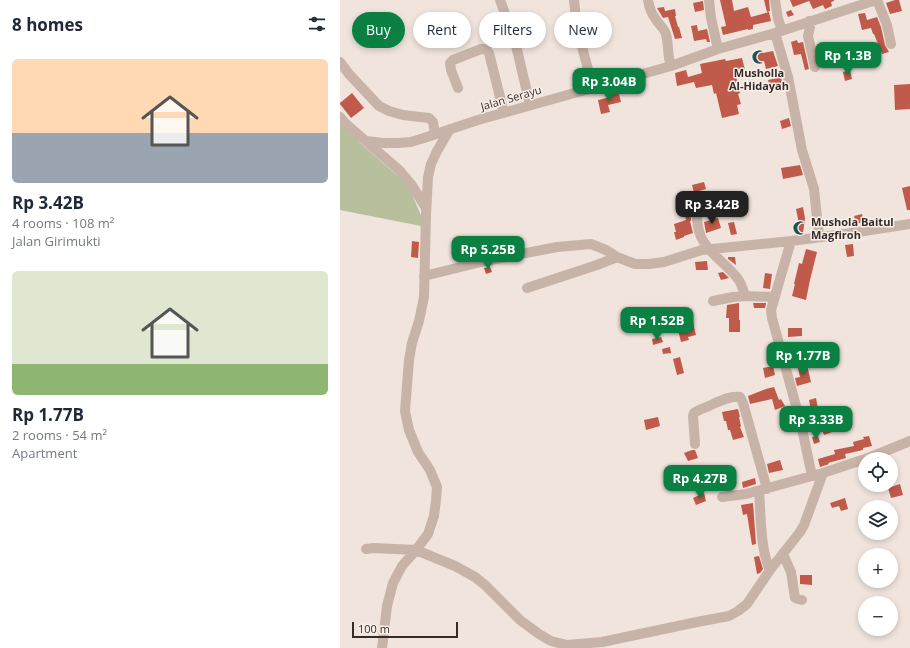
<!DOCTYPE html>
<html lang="en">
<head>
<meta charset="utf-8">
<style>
  body { margin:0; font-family:"Open Sans",sans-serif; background:#f6f6f7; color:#1f2937; height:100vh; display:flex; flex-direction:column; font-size:15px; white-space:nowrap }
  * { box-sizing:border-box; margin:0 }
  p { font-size:13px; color:#747a83 }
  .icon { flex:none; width:22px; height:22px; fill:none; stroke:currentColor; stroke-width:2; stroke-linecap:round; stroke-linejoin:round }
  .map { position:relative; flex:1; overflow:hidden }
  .panel { display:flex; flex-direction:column; background:#fff; width:340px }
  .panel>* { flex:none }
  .guide { position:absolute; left:12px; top:12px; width:380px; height:36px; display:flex; gap:8px }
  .tools { position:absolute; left:518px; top:452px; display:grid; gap:8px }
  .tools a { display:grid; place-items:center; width:40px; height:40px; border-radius:50%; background:#fff; box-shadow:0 2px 6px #0003; font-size:20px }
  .scale { position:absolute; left:12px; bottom:10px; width:106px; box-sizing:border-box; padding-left:4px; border:2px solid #352b28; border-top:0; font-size:11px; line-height:14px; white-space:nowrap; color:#352b28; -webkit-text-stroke:3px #f8efe8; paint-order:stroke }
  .price { position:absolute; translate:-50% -34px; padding:0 9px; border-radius:8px; background:#0b8043; color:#fff; font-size:13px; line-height:26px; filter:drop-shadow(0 1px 2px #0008) }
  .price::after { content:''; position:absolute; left:50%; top:24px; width:12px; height:9px; margin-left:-6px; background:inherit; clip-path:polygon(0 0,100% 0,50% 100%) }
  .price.active { background:#222; color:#fff }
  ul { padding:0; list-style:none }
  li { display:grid; align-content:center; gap:8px; height:212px; padding:0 12px }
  li span { display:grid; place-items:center; height:124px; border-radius:6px; color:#555 }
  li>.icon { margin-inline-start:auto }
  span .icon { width:72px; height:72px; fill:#fffc; stroke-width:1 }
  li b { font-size:17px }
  h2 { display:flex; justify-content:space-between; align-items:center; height:48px; padding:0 12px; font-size:17px }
  .pill { padding:0 14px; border-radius:18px; background:#fff; box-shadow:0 2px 6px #0003; font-size:14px; line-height:36px }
  .pill.active { background:#0b8043; color:#fff }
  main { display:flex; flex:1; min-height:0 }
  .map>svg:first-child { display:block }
</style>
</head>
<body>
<main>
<section class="panel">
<h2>8 homes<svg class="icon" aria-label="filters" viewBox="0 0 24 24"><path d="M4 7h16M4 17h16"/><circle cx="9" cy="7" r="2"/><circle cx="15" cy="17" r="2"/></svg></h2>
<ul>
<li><span style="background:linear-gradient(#ffd9b3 60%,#9aa5b1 0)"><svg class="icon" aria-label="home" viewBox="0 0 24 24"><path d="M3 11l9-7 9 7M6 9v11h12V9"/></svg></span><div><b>Rp 3.42B</b><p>4 rooms · 108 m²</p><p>Jalan Girimukti</p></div></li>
<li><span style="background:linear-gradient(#dfe7d0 75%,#8fb573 0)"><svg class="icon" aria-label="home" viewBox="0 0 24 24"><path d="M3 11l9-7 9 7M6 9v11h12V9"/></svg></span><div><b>Rp 1.77B</b><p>2 rooms · 54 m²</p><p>Apartment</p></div></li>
</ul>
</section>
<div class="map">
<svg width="570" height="648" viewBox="0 0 570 648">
  <rect width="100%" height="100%" fill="#f0e4dc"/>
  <path fill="#b7bf9c" d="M0,114L19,142L68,185L86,227L0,210Z"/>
  <path fill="#c05a4a" d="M380,0H392L394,11L408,7L411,17L429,12L431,21L413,25V29L408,30V29L383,35L381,27L386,26Z
    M424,0H429L430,11L427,12Z
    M450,0H494V1L491,2L492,6L485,9L483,5L473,9L469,1L453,7Z
    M555,0H559L562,11L550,14L546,3Z
    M363,1L364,10L355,12L353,3Z
    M324,7L325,11L335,9L336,16H335L338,27H339L342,38L335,39L328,17L323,18L317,8Z
    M451,10L454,15L448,17L446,12Z
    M192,13L194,23L178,27L176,17Z
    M525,13L527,20L537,17L541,27L545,45L549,52L542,54L534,34H533L531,28L522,30L518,14Z
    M357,25L358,31L367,29L370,42H367L366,39L354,41L351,26Z
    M457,40L458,43L463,42L469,69L465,70L461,54L454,55L451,42Z
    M499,49L501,56L494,58L492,51Z
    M433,51L438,66L426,69L424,61L416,62L415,53L423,52V53Z
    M402,58L405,70L395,72L400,93L398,94L401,104L397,105L399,114L382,118L376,93L374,94L372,85L356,88L354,82L337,86L335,73L346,70L348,77L362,73L360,64L385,59L386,61Z
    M266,69L268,77L258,80L257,72Z
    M510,70L512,79L505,81L503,72Z
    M441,77L443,88L439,89V86L430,88L428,80Z
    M570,84V109L555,110L554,85Z
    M278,90L281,102L268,105L270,112L261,114L258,100L271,97L270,92Z
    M12,93L24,108L11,118L0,104V103Z
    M449,118L451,126L442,129L440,121Z
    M460,165L463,175L443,179L441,168Z
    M364,182L366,189L359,191L360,195L355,196L352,185Z
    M570,186V210H567L562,188Z
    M350,202L351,221H350L353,233L344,236V237L336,240L334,232H336L334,224L346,220L345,216L347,215L344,204Z
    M463,207L465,218L463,233H461V232L456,231V224H459L456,209Z
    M522,214L524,222L516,224L514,216Z
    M378,218L381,228L366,233L364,222Z
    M394,222L397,234L391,235L388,223Z
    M72,241L79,242L78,258L71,257Z
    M513,244L514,256L507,257L505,245Z
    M466,249L477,252L470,280L466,300L452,296L455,284H454L459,263L462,264Z
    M388,257H395L396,265L388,259Z
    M367,261L368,270H356L355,262Z
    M150,267L152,272L146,274L144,268Z
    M383,272L389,278L381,280L378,273Z
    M425,273L432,274L430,289L423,288Z
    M399,303V320H400V332H389V318H386L387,305Z
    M413,303H426V304L425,308H414Z
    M353,322L356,335L348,337L349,340L341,342L337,326Z
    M448,328H462V336L448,337Z
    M321,337L323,342L313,345L312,339Z
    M330,347L331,353L323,354L322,349Z
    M435,352L437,361L431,363L428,355Z
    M340,357L344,373L337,375L333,359Z
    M467,365L471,382L457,386L455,378L460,377L458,368Z
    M433,366L435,375L425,378L423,368Z
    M434,387L439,400L441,399L445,406L435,410L432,399L410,404L408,396L426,389Z
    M476,398L478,409L485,407L490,425L492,424L495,431L484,435L478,419L472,420L470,411H471L469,400Z
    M398,409L400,417H399L401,426L400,427L404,437L393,440L390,430H388L386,421H384L382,412Z
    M318,417L320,426L306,430L304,420Z
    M478,436L480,442L474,444L472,437Z
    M529,436L532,446L523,448V450L505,454L506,458L488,463L489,464L480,467L478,459L495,454L494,450L514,446L513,442L524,439L523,437Z
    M352,450H355L358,458L348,461L344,453Z
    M440,460L443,470L429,473L427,464Z
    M415,478L416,484L403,488L402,482Z
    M560,484L563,495L551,498L548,488Z
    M364,493L366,501L356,505L353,498Z
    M505,498L508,509L501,511L499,506L492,508L490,503Z
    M413,503L416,544L412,545L407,514L403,515L401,505Z
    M419,556L423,569L420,573L417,574L414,557Z
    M460,575H472V585L460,584Z"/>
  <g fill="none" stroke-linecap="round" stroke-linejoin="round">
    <path stroke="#c8b3a8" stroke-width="10" d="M160,0L175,41L190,105
      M234,0L237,28L253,88
      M308,0C309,6 311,13 315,18C318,24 324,28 326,34C329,45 327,56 331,66
      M369,0L371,18L378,49
      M435,0L438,19L442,30
      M537,0L547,25L551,44
      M469,21L470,27L468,36L475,67
      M435,33L448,77L462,150L474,189L479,237
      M0,62L9,74L39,106L49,111L63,115L89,118L93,122L95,134
      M118,88L111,70L110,63L113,60L141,49H145L149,53L164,113
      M0,117L5,123L59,170L71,184L86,208
      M26,141L43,143H58L71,142L84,138L138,120L331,66L378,49L435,33L536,0
      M356,203C357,214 356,226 361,237C369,254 387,264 398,279C402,284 403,290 405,296
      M84,276L145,261L217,247L251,244L266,250L277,257L295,264H309L324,262L362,250L451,241L505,234L570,224
      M187,288L257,265L277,257
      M373,301L393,297L405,296L435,297
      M355,444L353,416L354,413C358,410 364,408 369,406C378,402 390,395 400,397L403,403L427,489
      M526,459L570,441
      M483,473L525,459
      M419,491C421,514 420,549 430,570
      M382,497L406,494L472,476
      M26,549L34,548L76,550L115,566L135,577L145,585L180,620L199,634L211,641L227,645
      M443,554L451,572L455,598L462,600
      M42,648L47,606L53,583L62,566L76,550L88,534L94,516L96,500L97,487L90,470L78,452L69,430L65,411L69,360L72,343L79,321L84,297L86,215L88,177L91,164L97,151L110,129
      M227,648V645L262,642L357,622L389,616L398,611L407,604L430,570L460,532L464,525L483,473L472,476L461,424L432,318L431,310L451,241"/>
  </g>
  <defs>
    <symbol id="mosque-bare" viewBox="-9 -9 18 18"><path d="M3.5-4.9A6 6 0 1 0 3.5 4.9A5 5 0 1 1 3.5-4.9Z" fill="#205452" stroke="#f8efe8" stroke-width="2.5" paint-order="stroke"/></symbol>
  </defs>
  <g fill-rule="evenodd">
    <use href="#mosque-bare" x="409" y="47" width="20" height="20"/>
    <use href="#mosque-bare" x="450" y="218" width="20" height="20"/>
  </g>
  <g text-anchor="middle" stroke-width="3" stroke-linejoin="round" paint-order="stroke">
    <g font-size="11" font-weight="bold" fill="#352b28" stroke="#f8efe8">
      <text x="419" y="77">Musholla<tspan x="419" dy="13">Al-Hidayah</tspan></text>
      <text x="471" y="226" text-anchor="start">Mushola Baitul<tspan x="471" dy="13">Magfiroh</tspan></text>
    </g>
    <g font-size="11" fill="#352b28" stroke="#f8efe8">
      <text transform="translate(171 98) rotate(-16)" y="4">Jalan Serayu</text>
    </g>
  </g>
</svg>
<div class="tools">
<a><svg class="icon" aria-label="locate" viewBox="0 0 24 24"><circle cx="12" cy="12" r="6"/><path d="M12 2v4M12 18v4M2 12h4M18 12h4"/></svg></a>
<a><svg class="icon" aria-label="layers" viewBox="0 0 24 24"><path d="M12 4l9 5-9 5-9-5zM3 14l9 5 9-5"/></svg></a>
<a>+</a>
<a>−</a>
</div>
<div class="scale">100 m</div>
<b class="price" style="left:508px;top:76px">Rp 1.3B</b>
<b class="price" style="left:269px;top:102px">Rp 3.04B</b>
<b class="price active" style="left:372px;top:225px">Rp 3.42B</b>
<b class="price" style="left:148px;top:270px">Rp 5.25B</b>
<b class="price" style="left:317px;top:341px">Rp 1.52B</b>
<b class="price" style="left:463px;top:376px">Rp 1.77B</b>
<b class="price" style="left:476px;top:440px">Rp 3.33B</b>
<b class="price" style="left:360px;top:499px">Rp 4.27B</b>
<div class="guide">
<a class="pill active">Buy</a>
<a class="pill">Rent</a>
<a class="pill">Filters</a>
<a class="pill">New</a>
</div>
</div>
</main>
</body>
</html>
